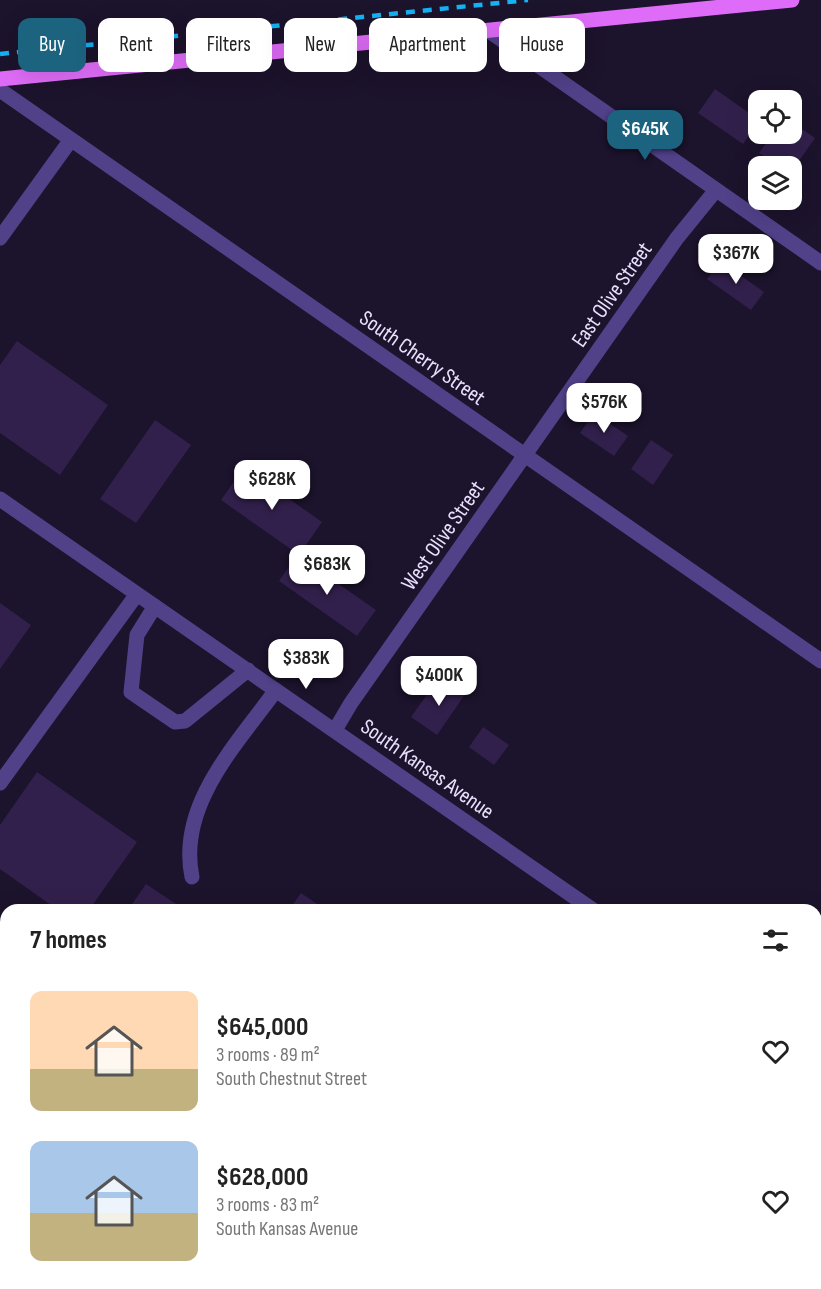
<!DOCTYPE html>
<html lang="en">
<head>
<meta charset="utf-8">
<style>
  body { margin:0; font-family:"Sofia Sans Condensed",sans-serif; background:#f6f6f6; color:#222; height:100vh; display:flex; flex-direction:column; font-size:22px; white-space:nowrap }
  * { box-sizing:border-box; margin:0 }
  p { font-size:20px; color:#767676 }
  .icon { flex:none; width:33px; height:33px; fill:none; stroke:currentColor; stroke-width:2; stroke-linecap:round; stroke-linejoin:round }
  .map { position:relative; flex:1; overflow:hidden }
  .panel { position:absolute; left:0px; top:904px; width:822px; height:386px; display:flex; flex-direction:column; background:#fff; border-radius:18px 18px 0 0; box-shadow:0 6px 24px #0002 }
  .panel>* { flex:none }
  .banner { position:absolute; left:18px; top:18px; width:786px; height:54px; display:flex; gap:12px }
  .tools { position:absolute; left:748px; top:90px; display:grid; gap:12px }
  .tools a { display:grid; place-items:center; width:54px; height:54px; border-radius:12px; background:#fff; box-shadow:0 6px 24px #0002; font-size:30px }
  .price { position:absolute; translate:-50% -51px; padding:0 14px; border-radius:12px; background:#fff; color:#222; font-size:20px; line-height:39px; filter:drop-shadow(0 2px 3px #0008) }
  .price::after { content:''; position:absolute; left:50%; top:36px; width:18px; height:14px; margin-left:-9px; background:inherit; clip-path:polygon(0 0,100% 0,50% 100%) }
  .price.current { background:#1c6380; color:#fff }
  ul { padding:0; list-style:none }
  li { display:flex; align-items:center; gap:18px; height:150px; padding:0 30px }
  li span { display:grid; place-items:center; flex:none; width:168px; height:120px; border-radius:12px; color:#555 }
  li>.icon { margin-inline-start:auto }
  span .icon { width:72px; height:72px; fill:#fffc; stroke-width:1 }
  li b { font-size:26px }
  h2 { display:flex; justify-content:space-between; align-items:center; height:72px; padding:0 30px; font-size:26px }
  .chip { padding:0 21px; border-radius:12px; background:#fff; box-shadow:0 6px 24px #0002; font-size:21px; line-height:54px }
  .chip.current { background:#1c6380; color:#fff }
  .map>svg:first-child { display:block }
</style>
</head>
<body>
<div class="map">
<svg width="821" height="1289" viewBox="0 0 821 1289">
  <rect width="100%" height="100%" fill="#1c132c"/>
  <path fill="#32204c" d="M715,89L759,120L743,144L698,113Z
    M792,122L815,138L792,171V166H777L759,153L773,134H792Z
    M720,261L764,292L751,310L707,279Z
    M17,341L108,405L60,475L0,433V365Z
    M594,413L628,436L614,456L580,433Z
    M155,420L191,445L136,523L100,499Z
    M651,440L673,455L653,485L631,469Z
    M244,467L322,522L299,555L221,500Z
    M297,555L376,610L357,636L279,581Z
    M0,603L31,625L0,669Z
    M454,680L468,690L437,735L411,717L433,686L444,693Z
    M483,727L509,745L494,765L469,747Z
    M37,772L137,842L89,910H58L0,869V825Z
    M146,884L185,910H128Z
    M301,893L326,910H289Z
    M821,1255V1289H805L801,1284H816V1262Z"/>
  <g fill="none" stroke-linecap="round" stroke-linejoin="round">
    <path stroke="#514189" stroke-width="15" d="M489,31L821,263
      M0,90L821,661
      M0,238L70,141
      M0,499L593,910
      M155,606L137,635L131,692L175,722L185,721L248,670
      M335,730L351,703L677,238L716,190
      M0,783L137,594
      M192,877C177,805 237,744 276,690
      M816,990L821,983
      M0,1059L6,1063
      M816,1067L821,1070
      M0,1271L6,1262"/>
    <path stroke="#df6cf8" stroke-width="15" d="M0,79L792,0"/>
    <path stroke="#15b2f4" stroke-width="4.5" stroke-dasharray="9 8" stroke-linecap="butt" d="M0,54L528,0
      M0,923L6,927
      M0,939L6,944
      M377,1284L379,1289
      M439,1284L444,1289
      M460,1284L465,1289"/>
  </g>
  <g text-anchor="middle" stroke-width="5" stroke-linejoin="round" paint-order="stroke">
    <g font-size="22" fill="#e9e0fe" stroke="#1c132c">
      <text transform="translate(611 294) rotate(-55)" y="8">East Olive Street</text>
      <text transform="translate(423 357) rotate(35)" y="8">South Cherry Street</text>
      <text transform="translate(442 535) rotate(-55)" y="8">West Olive Street</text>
      <text transform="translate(428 768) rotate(35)" y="8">South Kansas Avenue</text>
    </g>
  </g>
</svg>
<div class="tools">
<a><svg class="icon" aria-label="locate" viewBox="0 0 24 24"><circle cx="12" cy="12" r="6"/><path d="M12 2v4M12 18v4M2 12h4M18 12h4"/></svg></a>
<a><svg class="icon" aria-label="layers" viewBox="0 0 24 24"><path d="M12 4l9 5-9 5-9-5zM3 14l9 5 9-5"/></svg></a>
</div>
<b class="price current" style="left:645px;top:161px">$645K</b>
<b class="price" style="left:736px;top:285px">$367K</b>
<b class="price" style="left:604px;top:434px">$576K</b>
<b class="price" style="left:272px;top:511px">$628K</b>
<b class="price" style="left:327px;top:596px">$683K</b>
<b class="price" style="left:306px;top:690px">$383K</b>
<b class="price" style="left:439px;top:707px">$400K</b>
<div class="banner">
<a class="chip current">Buy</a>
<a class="chip">Rent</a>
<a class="chip">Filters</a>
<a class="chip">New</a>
<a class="chip">Apartment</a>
<a class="chip">House</a>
</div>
<section class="panel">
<h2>7 homes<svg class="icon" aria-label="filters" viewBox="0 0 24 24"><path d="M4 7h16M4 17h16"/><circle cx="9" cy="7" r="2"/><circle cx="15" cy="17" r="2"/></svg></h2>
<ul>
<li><span style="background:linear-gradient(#ffd9b3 65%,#c2b280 0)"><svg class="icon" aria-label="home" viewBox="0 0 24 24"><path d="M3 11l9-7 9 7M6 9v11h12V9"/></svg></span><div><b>$645,000</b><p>3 rooms · 89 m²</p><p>South Chestnut Street</p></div><svg class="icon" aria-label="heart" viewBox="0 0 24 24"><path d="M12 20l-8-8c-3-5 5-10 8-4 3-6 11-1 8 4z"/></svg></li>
<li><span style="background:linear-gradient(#a9c7e8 60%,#c2b280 0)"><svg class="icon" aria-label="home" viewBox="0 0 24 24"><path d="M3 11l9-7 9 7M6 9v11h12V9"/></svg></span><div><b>$628,000</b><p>3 rooms · 83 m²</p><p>South Kansas Avenue</p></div><svg class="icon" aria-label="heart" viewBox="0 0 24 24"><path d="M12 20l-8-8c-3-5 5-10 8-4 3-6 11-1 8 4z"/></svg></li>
</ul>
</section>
</div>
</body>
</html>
